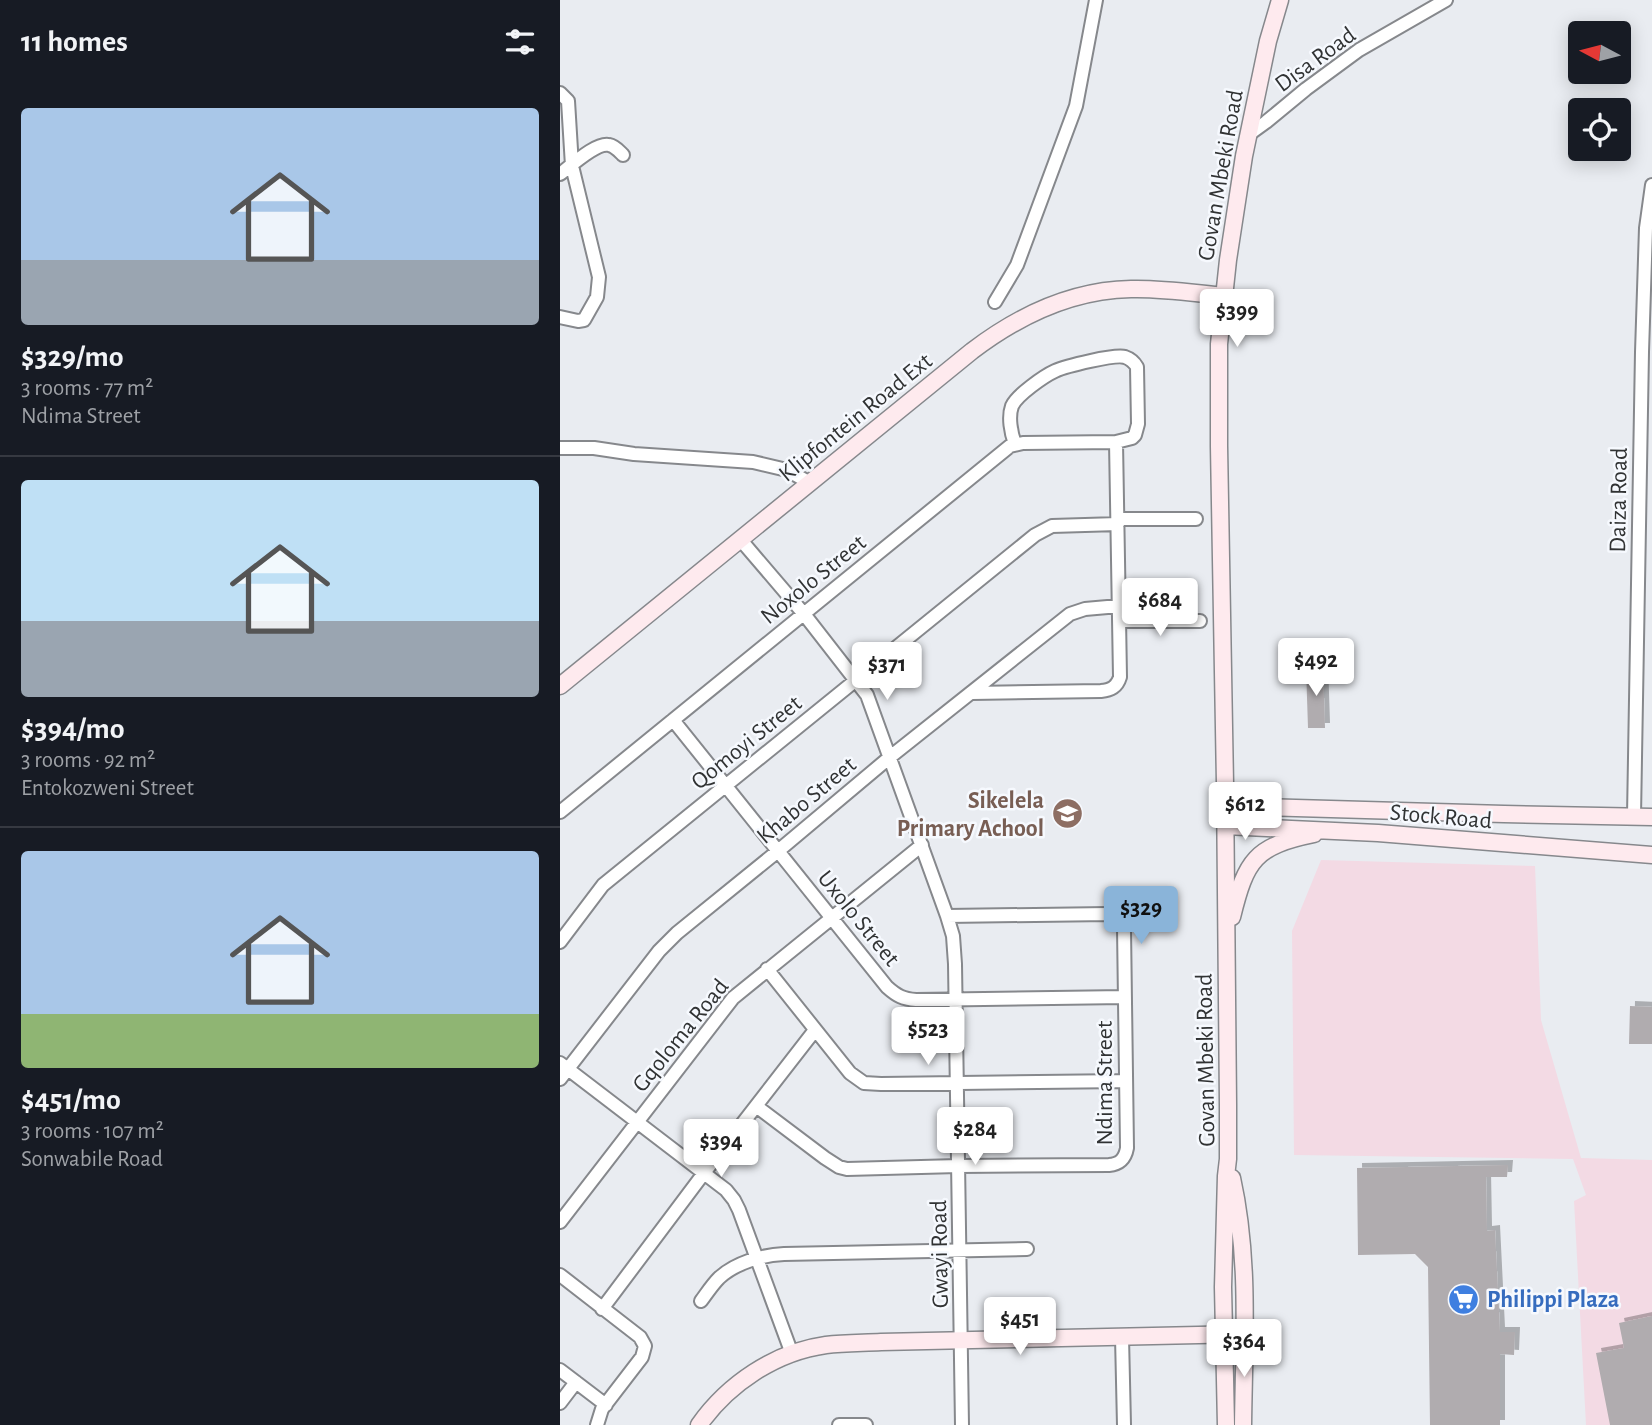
<!DOCTYPE html>
<html lang="en">
<head>
<meta charset="utf-8">
<style>
  body { margin:0; font-family:"Alegreya Sans",sans-serif; background:#20242c; color:#f1f3f6; height:100vh; display:flex; flex-direction:column; font-size:26px; white-space:nowrap }
  * { box-sizing:border-box; margin:0 }
  p { font-size:23px; color:#9ea1a6 }
  .icon { flex:none; width:38px; height:38px; fill:none; stroke:currentColor; stroke-width:2; stroke-linecap:round; stroke-linejoin:round }
  .map { position:relative; flex:1; overflow:hidden }
  .details { display:flex; flex-direction:column; background:#171b24; width:560px }
  .details>* { flex:none }
  .needle { width:46px; rotate:277deg }
  .tools { position:absolute; left:1008px; top:21px; display:grid; gap:14px }
  .tools a { display:grid; place-items:center; width:63px; height:63px; border-radius:7px; background:#171b24; box-shadow:0 4px 18px #0003; font-size:35px }
  .price { position:absolute; translate:-50% -60px; padding:0 16px; border-radius:7px; background:#fff; color:#222; font-size:23px; line-height:46px; filter:drop-shadow(0 2px 4px #0008) }
  .price::after { content:''; position:absolute; left:50%; top:42px; width:21px; height:16px; margin-left:-10px; background:inherit; clip-path:polygon(0 0,100% 0,50% 100%) }
  .price.selected { background:#8ab4d9; color:#111 }
  ul { padding:0; list-style:none }
  li { display:grid; align-content:center; gap:14px; height:371px; padding:0 21px }
  li+li { border-top:2px solid #363941 }
  li span { display:grid; place-items:center; height:217px; border-radius:7px; color:#555 }
  li>.icon { margin-inline-start:auto }
  span .icon { width:126px; height:126px; fill:#fffc; stroke-width:1 }
  li b { font-size:30px }
  h2 { display:flex; justify-content:space-between; align-items:center; height:84px; padding:0 21px; font-size:30px }
  main { display:flex; flex:1; min-height:0 }
  .map>svg:first-child { display:block }
</style>
</head>
<body>
<main>
<section class="details">
<h2>11 homes<svg class="icon" aria-label="filters" viewBox="0 0 24 24"><path d="M4 7h16M4 17h16"/><circle cx="9" cy="7" r="2"/><circle cx="15" cy="17" r="2"/></svg></h2>
<ul>
<li><span style="background:linear-gradient(#a9c7e8 70%,#9aa5b1 0)"><svg class="icon" aria-label="home" viewBox="0 0 24 24"><path d="M3 11l9-7 9 7M6 9v11h12V9"/></svg></span><div><b>$329/mo</b><p>3 rooms · 77 m²</p><p>Ndima Street</p></div></li>
<li><span style="background:linear-gradient(#bfe0f5 65%,#9aa5b1 0)"><svg class="icon" aria-label="home" viewBox="0 0 24 24"><path d="M3 11l9-7 9 7M6 9v11h12V9"/></svg></span><div><b>$394/mo</b><p>3 rooms · 92 m²</p><p>Entokozweni Street</p></div></li>
<li><span style="background:linear-gradient(#a9c7e8 75%,#8fb573 0)"><svg class="icon" aria-label="home" viewBox="0 0 24 24"><path d="M3 11l9-7 9 7M6 9v11h12V9"/></svg></span><div><b>$451/mo</b><p>3 rooms · 107 m²</p><p>Sonwabile Road</p></div></li>
</ul>
</section>
<div class="map">
<svg width="1092" height="1425" viewBox="0 0 1092 1425">
  <defs>
    <filter id="shadow"><feDropShadow dx="5" dy="-5" stdDeviation="0" flood-color="#0004"/></filter>
  </defs>
  <rect width="100%" height="100%" fill="#e9ecf1"/>
  <path fill="#f3dae4" d="M761,860L975,866L981,1020L1021,1158L1092,1160V1425H1026L1014,1201L1026,1195L1013,1159L734,1155L732,931Z"/>
  <path fill="#b0acaf" filter="url(#shadow)" d="M746,667H763L765,728H748Z
    M1070,1006L1092,1007V1044H1069Z
    M948,1165L947,1177H926L927,1231L935,1230L940,1332H955L954,1355L940,1354V1425H870L868,1267L855,1254L798,1255L797,1168Z
    M1092,1316V1425H1050L1036,1353L1064,1348L1059,1323Z"/>
  <g fill="none" stroke-linecap="round" stroke-linejoin="round">
    <defs>
      <path id="street" d="M0,93L8,101L12,166L39,277L37,297L24,320L18,321L0,317
        M688,135L706,122L746,89L799,50L886,0
        M0,174C11,166 36,142 49,145C55,146 59,151 63,155
        M435,302L457,265L516,106L536,0
        M0,448H34L74,454L193,462L227,470L250,483
        M558,519H636
        M180,539L244,614L307,695L387,916L393,936L395,964L402,1425
        M559,621H640
        M412,693L541,691C551,690 557,687 560,677L556,442
        M113,720L327,987C337,996 343,999 356,1000L565,997
        M0,812L450,446L463,443L556,442L572,438L575,435L578,424L577,367C574,362 571,359 565,357C555,354 506,366 495,371C484,376 457,395 452,406C448,417 451,433 455,444
        M1074,816L1082,352L1086,228L1092,185
        M0,942L43,885L475,535L492,526L558,524
        M207,969L290,1073L304,1083L321,1084L566,1081
        M0,1063L166,1190L174,1200L179,1210L232,1354
        M0,1079L99,951L117,933L218,851L330,757L510,614L525,609L559,606
        M196,1106L265,1158L279,1167L287,1169L398,1166L549,1165C560,1164 565,1159 567,1148L564,928C562,920 558,915 549,914L387,916
        M0,1222L173,998L362,845
        M0,1275L80,1337L85,1346L82,1357L42,1409L37,1425
        M141,1301C147,1293 152,1285 159,1278C175,1263 202,1255 224,1254L467,1249
        M42,1309L144,1173L255,1030
        M562,1337L564,1425
        M0,1370L46,1405
        M0,1403L16,1382
        M279,1425H306"/>
      <path id="secondary" d="M0,686L412,351C458,316 512,290 571,289C602,288 633,293 664,296
        M665,806L944,814L1092,817
        M665,826L818,833L1092,855
        M672,917C686,860 695,846 754,834
        M672,1178C690,1259 684,1343 683,1425
        M139,1425C168,1384 215,1352 266,1345C284,1343 303,1343 321,1342L684,1334
        M666,1425L663,1287L666,1176L668,1159V1105L665,784L659,446V344L668,260L684,156L708,41L720,0"/>
    </defs>
    <use href="#street" stroke="#86888c" stroke-width="16"/>
    <use href="#secondary" stroke="#86888c" stroke-width="19"/>
    <use href="#street" stroke="#fff" stroke-width="12"/>
    <use href="#secondary" stroke="#feeaee" stroke-width="16"/>
  </g>
  <defs>
    <symbol id="school-disc" viewBox="-11 -11 22 22"><circle r="9.5" fill="#8d6e63" stroke="#f6f9fe"/><path d="M0-5L7-2L0 1L-7-2ZM-4 1L0 2.5L4 1V4Q0 6-4 4Z" fill="#fff"/></symbol>
    <symbol id="supermarket-disc" viewBox="-11 -11 22 22"><circle r="9.5" fill="#3f7fe0" stroke="#f6f9fe"/><path d="M-6-5.5h2.5l.6 2H6L4.5 2H-2.5L-4.4-4H-6ZM-1.5 3.2a1.3 1.3 0 1 0 .1 0ZM3 3.2a1.3 1.3 0 1 0 .1 0Z" fill="#fff"/></symbol>
  </defs>
  <g fill-rule="evenodd">
    <use href="#school-disc" x="490" y="796" width="35" height="35"/>
    <use href="#supermarket-disc" x="886" y="1282" width="35" height="35"/>
  </g>
  <g text-anchor="middle" stroke-width="5" stroke-linejoin="round" paint-order="stroke">
    <g font-size="24" fill="#313334" stroke="#f6f9fe">
      <text transform="translate(755 59) rotate(-36)" y="8">Disa Road</text>
      <text transform="translate(660 175) rotate(-80)" y="8">Govan Mbeki Road</text>
      <text transform="translate(295 417) rotate(-39)" y="8">Klipfontein Road Ext</text>
      <text transform="translate(1058 500) rotate(-89)" y="8">Daiza Road</text>
      <text transform="translate(253 579) rotate(-39)" y="8">Noxolo Street</text>
      <text transform="translate(186 742) rotate(-39)" y="8">Qomoyi Street</text>
      <text transform="translate(246 800) rotate(-40)" y="8">Khabo Street</text>
      <text transform="translate(881 816) rotate(5)" y="8">Stock Road</text>
      <text transform="translate(299 918) rotate(51)" y="8">Uxolo Street</text>
      <text transform="translate(120 1035) rotate(-51)" y="8">Gqoloma Road</text>
      <text transform="translate(645 1060) rotate(-91)" y="8">Govan Mbeki Road</text>
      <text transform="translate(544 1083) rotate(-90)" y="8">Ndima Street</text>
      <text transform="translate(379 1254) rotate(-91)" y="8">Gwayi Road</text>
    </g>
    <g font-size="24" font-weight="bold" fill="#785e54" stroke="#f6f9fe" text-anchor="end">
      <text x="484" y="808">Sikelela<tspan x="484" dy="28">Primary Achool</tspan></text>
    </g>
    <g font-size="24" font-weight="bold" fill="#366cbe" stroke="#f6f9fe" text-anchor="start">
      <text x="927" y="1307">Philippi Plaza</text>
    </g>
  </g>
</svg>
<div class="tools">
<a><svg class="needle" viewBox="-14 -14 28 28"><path d="M0-13l5 13h-10z" fill="#e53935"/><path d="M0 13l5-13h-10z" fill="#9ea1a6"/></svg></a>
<a><svg class="icon" aria-label="locate" viewBox="0 0 24 24"><circle cx="12" cy="12" r="6"/><path d="M12 2v4M12 18v4M2 12h4M18 12h4"/></svg></a>
</div>
<b class="price" style="left:677px;top:349px">$399</b>
<b class="price" style="left:600px;top:638px">$684</b>
<b class="price" style="left:756px;top:698px">$492</b>
<b class="price" style="left:327px;top:702px">$371</b>
<b class="price" style="left:685px;top:842px">$612</b>
<b class="price selected" style="left:581px;top:946px">$329</b>
<b class="price" style="left:368px;top:1067px">$523</b>
<b class="price" style="left:415px;top:1167px">$284</b>
<b class="price" style="left:161px;top:1179px">$394</b>
<b class="price" style="left:460px;top:1357px">$451</b>
<b class="price" style="left:684px;top:1379px">$364</b>
</div>
</main>
</body>
</html>
